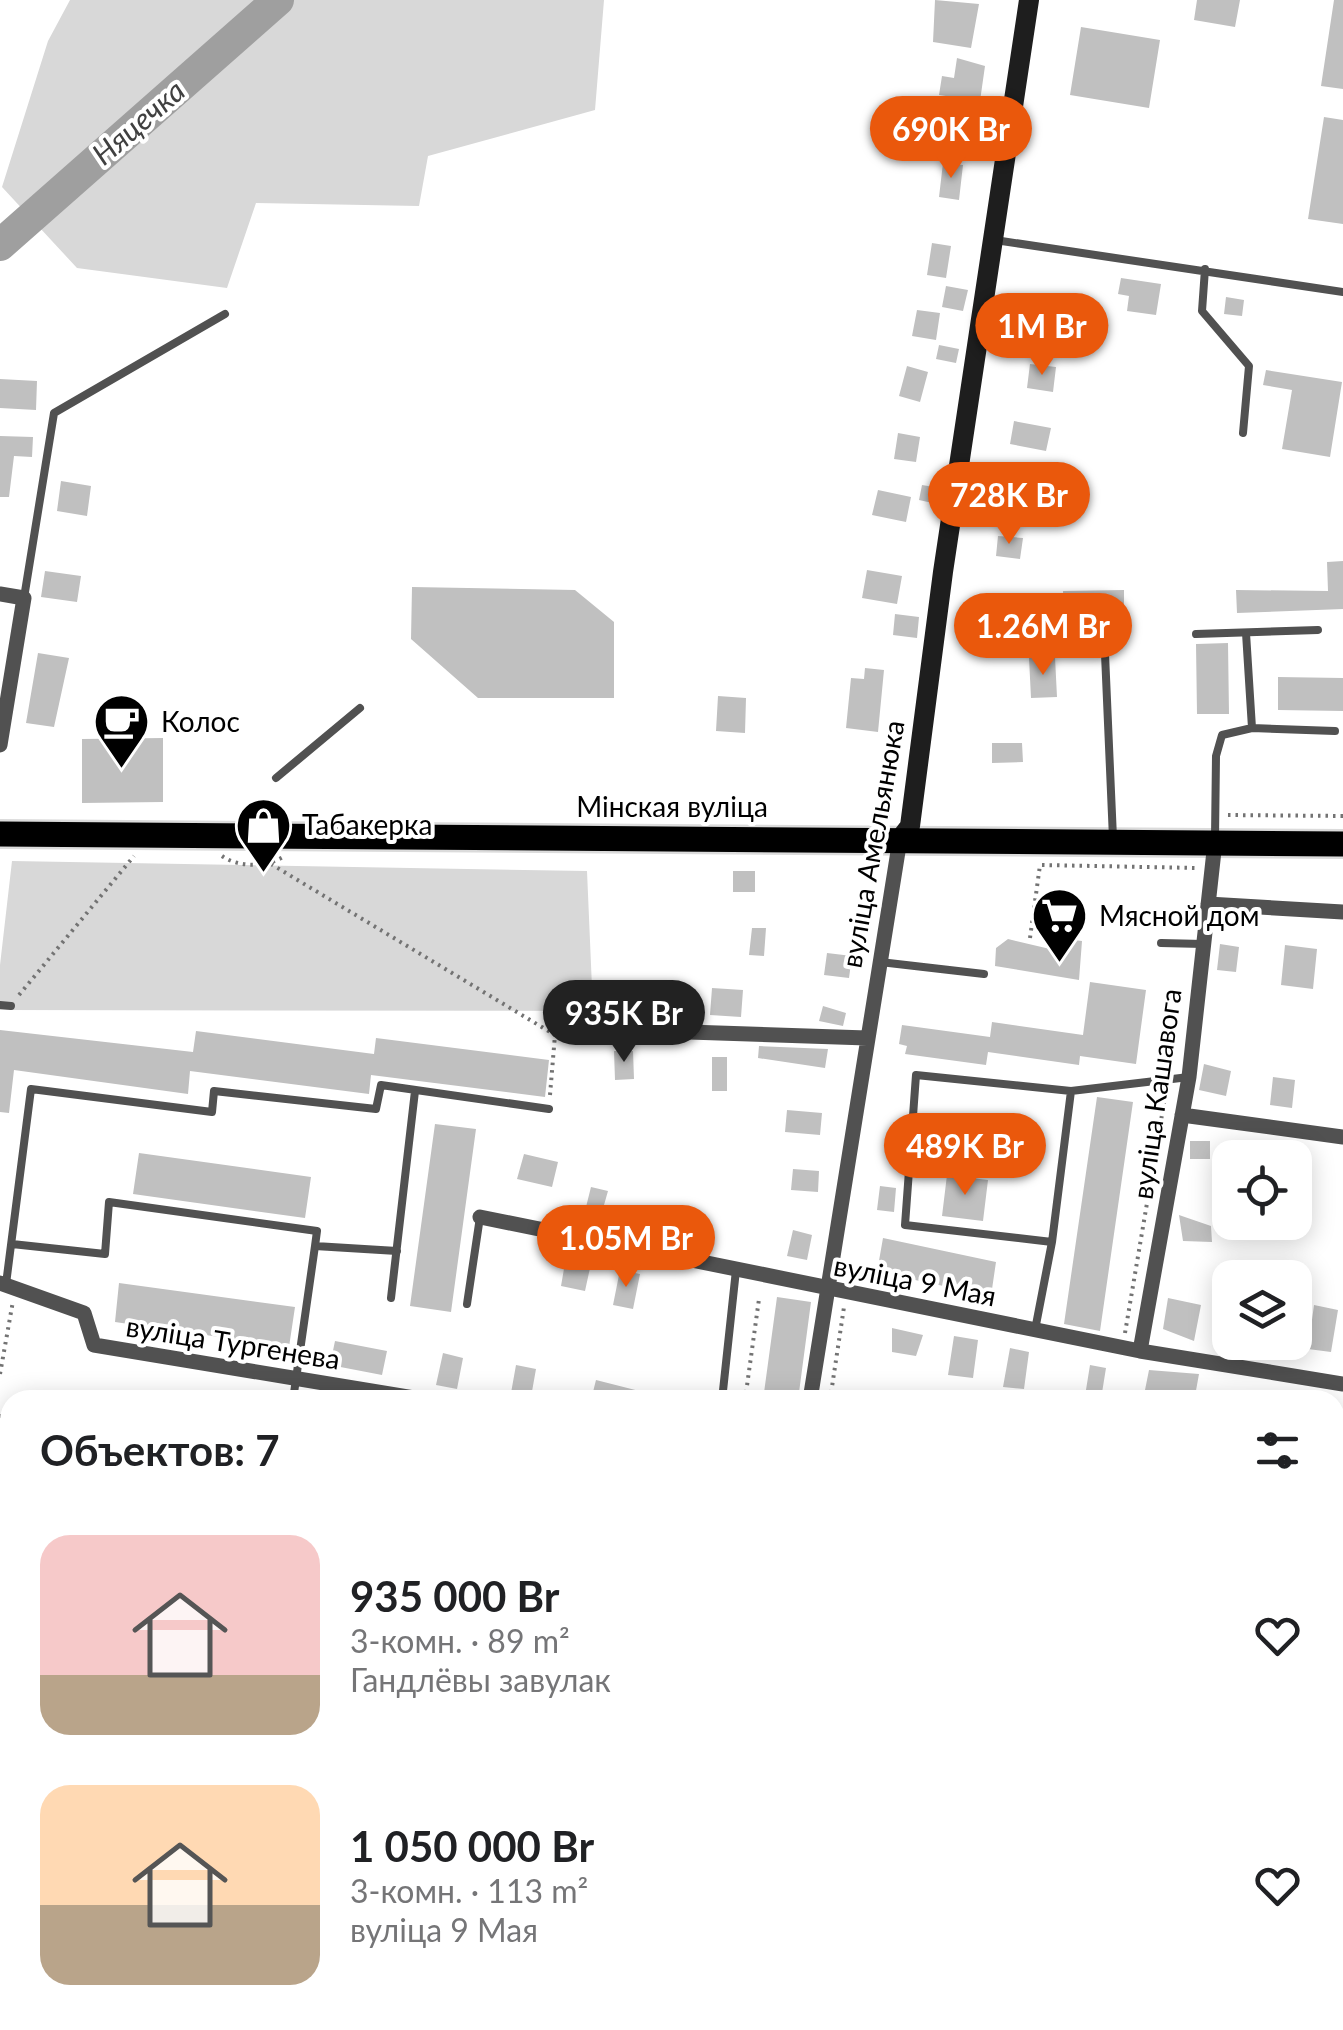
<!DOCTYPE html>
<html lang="ru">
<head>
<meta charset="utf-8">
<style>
  body { margin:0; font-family:Lato,sans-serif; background:#f6f6f6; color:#202124; height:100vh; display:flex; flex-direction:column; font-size:38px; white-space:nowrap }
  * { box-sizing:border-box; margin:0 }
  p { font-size:32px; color:#757577 }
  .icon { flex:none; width:55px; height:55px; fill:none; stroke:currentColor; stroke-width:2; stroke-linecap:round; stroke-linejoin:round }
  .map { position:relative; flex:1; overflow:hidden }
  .details { position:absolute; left:0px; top:1390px; width:1345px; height:640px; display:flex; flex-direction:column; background:#fff; border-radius:30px 30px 0 0; box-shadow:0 5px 25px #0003 }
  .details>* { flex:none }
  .fabs { position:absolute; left:1212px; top:1140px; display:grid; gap:20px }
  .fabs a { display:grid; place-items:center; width:100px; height:100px; border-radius:20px; background:#fff; box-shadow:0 5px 25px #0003; font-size:50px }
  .price { position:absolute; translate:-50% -85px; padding:0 22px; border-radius:35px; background:#ea580c; color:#fff; font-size:32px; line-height:65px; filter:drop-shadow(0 2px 5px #0008) }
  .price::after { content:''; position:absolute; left:50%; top:60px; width:30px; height:22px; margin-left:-15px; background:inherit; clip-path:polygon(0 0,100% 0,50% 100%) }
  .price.current { background:#222; color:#fff }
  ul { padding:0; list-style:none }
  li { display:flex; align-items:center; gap:30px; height:250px; padding:0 40px }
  li span { display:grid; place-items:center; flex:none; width:280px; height:200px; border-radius:30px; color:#555 }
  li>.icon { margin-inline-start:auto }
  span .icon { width:120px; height:120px; fill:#fffc; stroke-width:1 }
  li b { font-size:42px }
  h2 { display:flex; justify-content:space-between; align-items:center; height:120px; padding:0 40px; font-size:42px }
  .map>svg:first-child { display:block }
</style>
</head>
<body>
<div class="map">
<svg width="1343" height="2030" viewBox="0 0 1343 2030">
  <rect width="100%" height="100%" fill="#fff"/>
  <path fill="#d8d8d8" d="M70,0H604L595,110L428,156L419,206L256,203L227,288L77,268L2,187L48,41Z
    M12,861L587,871L593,1011L0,1010V965Z"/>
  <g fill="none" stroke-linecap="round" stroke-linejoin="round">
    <path stroke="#9f9f9f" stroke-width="32" d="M0,245L278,0"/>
  </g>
  <path fill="#c0c0c0" d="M935,0L979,4L971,48L933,42Z
    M1197,0H1240L1235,27L1194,20Z
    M1334,0H1343V89L1321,86Z
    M1081,27L1160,40L1149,108L1070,95Z
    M957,58L985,66L980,101L939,95L942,76L954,78Z
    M1324,117L1343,120V224L1308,219Z
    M943,163L963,165L959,200L939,197Z
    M932,243L951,246L946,278L927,275Z
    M1121,278L1161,284L1156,315L1127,311L1129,296L1118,294Z
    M946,286L968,290L963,311L942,307Z
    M1032,296L1062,302L1057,330L1027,324Z
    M1226,297L1244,300L1242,316L1224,314Z
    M917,310L940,313L936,340L912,336Z
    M939,345L959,349L956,363L936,359Z
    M1030,364L1056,367L1053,392L1027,388Z
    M907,366L928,372L920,402L899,396Z
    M1266,370L1342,382L1330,457L1282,449L1292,390L1263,385Z
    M0,379L37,381L36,410L0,408Z
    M1014,421L1051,428L1046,451L1010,444Z
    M898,433L920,437L916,462L894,459Z
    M0,436L33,437L32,457L14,456L9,497H0Z
    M1002,477L1034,483L1031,502L999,496Z
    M61,481L91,486L87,516L57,511Z
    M922,485L940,488L937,504L919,500Z
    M878,490L911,497L906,522L872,515Z
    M998,536L1023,538L1020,559L996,556Z
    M1343,561V609L1237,613L1236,590L1328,591L1327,562Z
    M867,570L902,576L897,604L862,598Z
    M45,571L81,576L77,602L41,597Z
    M412,587L575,590L614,622V698H478L411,639Z
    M1124,590V628H1097V617H1064L1063,591Z
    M895,614L919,617L917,638L893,635Z
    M1228,643L1229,714H1197L1196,644Z
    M38,653L69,658L54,727L26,723Z
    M1055,657L1057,697L1031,698L1029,658Z
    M865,668L884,670L878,732L846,728L851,678L864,679Z
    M1278,677L1343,678V711L1278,710Z
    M718,696L746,698L745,733L716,731Z
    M163,738V802L82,803V739Z
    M992,743H1022L1023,762L992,763Z
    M733,871H755V892H733Z
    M752,928H766L764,956L749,955Z
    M1051,937L1082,941L1079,980L995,966L996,948L1008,939L1050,949Z
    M1220,944L1239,947L1236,972L1217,970Z
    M1285,945L1317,949L1313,989L1281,985Z
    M827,953L852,956L849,978L824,975Z
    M1090,982L1146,990L1136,1064L1080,1056L1079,1065L988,1052L986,1065L905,1054L907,1046L899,1044L902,1025L990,1037L992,1022L1083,1035Z
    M712,988L743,990L741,1017L710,1015Z
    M823,1006L846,1013L843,1026L819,1021Z
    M0,1030L193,1052L196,1031L374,1054L376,1038L549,1060L545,1097L371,1075L369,1094L190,1071L188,1094L14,1070L9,1113L0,1112Z
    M759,1046L828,1049L825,1068L758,1058Z
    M614,1051H633L634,1079L615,1080Z
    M712,1057H727V1091H712Z
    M1204,1064L1231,1071L1226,1096L1199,1090Z
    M1273,1077L1295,1080L1292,1108L1270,1105Z
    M1097,1097L1133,1102L1100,1331L1064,1324Z
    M787,1110L822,1113L820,1135L785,1132Z
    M435,1124L476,1129L451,1312L410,1306Z
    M1190,1141H1210V1159H1190Z
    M139,1153L311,1177L305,1218L133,1194Z
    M524,1154L558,1162L552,1187L517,1179Z
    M793,1169L819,1171L818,1192L791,1190Z
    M947,1175L988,1180L983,1221L942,1216Z
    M880,1186L896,1188L894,1212L877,1210Z
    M591,1187L608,1191L600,1219L584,1215Z
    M1179,1215L1211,1226L1212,1242L1183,1241Z
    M793,1230L812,1235L807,1260L787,1256Z
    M883,1238L996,1262L991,1296L877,1272Z
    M565,1263L590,1268L585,1291L561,1286Z
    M620,1270L640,1274L633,1309L613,1305Z
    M119,1283L295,1307L289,1347L115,1322Z
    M777,1297L811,1302L798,1400H763Z
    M1168,1298L1201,1305L1194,1341L1163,1329Z
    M1314,1305L1338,1310L1331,1352L1308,1349Z
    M892,1328L923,1335L916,1356L892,1352Z
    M954,1336L978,1340L973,1378L948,1375Z
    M335,1341L387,1351L382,1375L330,1365Z
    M1010,1348L1029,1352L1024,1389L1003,1387Z
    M443,1353L463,1358L457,1389L436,1385Z
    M516,1365L536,1369L531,1397L511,1393Z
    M1090,1365L1106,1368L1101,1399L1085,1396Z
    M1149,1370L1199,1374L1195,1396L1166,1390L1164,1400H1143Z
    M596,1380L655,1395L654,1400H591Z"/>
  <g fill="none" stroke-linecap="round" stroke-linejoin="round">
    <defs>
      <path id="primary" d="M0,834L1343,844"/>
    </defs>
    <use href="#primary" stroke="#dbdbdb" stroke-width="30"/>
    <path stroke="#737373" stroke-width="4" stroke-dasharray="2.5 5" stroke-linecap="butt" d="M1228,815L1343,816
      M222,856C239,868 266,867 283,857
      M271,864L555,1035L583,1031
      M1042,865L1197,868
      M1030,938L1040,865
      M19,995L134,856
      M550,1095L555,1035
      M1125,1333L1166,1091
      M0,1374L13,1301
      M745,1400L759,1299
      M830,1400L844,1307
      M0,1416H10
      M0,1519L7,1487L10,1488
      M0,1537L10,1541
      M0,1584L10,1586
      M761,2030L762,2020"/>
    <path stroke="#515151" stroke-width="8" d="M995,240L1343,292
      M1205,269L1202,311L1249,366L1243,433
      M24,598L54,413L225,314
      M1246,633L1252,728
      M1196,634L1318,630
      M1105,654L1113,838
      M276,778L360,708
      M1215,838L1216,756L1222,735L1252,728L1335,731
      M1161,943L1203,944
      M880,962L984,974
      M0,1005L11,1006
      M1071,1091L1052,1242L905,1225L916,1075L1071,1091L1189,1077
      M12,1244L105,1254L109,1202L317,1231L315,1246
      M6,1284L31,1089L212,1112L214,1091L376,1109L381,1085L549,1109
      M391,1298L415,1091
      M467,1304L480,1217
      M1035,1330L1052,1242
      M293,1400L315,1246L397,1251
      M722,1400L736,1270
      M96,2030L98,2020"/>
    <path stroke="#515151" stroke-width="15" d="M0,594L24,598L0,745
      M1208,904L1343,912
      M598,1029L867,1038
      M1182,1115L1343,1137
      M480,1217L1140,1351L1343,1384
      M0,1283L84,1313L94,1345L426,1400
      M1140,1351L1189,1077L1215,842
      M810,1400L900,839
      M0,1557L10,1558
      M1335,1583L1343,1585
      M1335,1788L1343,1789
      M0,1982L10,1984
      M847,2020L931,2030
      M1039,2028L1053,2030
      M270,2030L272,2020
      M434,2030L435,2020"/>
    <path stroke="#1e1e1e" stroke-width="20" d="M900,839L910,826L943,572L1029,0"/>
    <use href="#primary" stroke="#000" stroke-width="25"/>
  </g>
  <defs>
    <symbol id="cafe-pin" viewBox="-11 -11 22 30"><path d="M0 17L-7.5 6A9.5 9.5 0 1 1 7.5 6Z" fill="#000" stroke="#fff"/><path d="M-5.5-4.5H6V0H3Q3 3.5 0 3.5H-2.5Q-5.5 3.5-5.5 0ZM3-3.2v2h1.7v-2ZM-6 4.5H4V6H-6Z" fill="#fff"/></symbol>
    <symbol id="shop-pin" viewBox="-11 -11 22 30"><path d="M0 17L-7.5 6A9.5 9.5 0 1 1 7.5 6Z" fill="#000" stroke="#fff"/><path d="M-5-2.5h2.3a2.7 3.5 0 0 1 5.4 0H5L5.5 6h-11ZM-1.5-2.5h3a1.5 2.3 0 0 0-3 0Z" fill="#fff"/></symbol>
    <symbol id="supermarket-pin" viewBox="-11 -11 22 30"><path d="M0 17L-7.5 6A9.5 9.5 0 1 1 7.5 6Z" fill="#000" stroke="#fff"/><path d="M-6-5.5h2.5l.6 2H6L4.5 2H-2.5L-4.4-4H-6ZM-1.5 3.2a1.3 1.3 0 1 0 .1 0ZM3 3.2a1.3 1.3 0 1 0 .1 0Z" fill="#fff"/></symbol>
  </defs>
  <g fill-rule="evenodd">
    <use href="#cafe-pin" x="90" y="690" width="63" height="86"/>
    <use href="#shop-pin" x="232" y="794" width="63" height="86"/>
    <use href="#supermarket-pin" x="1028" y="884" width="63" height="86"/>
  </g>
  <g text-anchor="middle" stroke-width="8" stroke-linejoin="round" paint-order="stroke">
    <g font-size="28" fill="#000" stroke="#fff" text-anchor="start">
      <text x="161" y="732">Колос</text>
      <text x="302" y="835">Табакерка</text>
      <text x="1099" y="926">Мясной дом</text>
    </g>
    <g font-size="28" fill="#000" stroke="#fff">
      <text x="672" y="817">Мінская вуліца</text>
      <text transform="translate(873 844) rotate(-80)" y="10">вуліца Амельянюка</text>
      <text transform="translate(1157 1094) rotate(-82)" y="10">вуліца Кашавога</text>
      <text transform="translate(915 1281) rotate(11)" y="10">вуліца 9 Мая</text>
      <text transform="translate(233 1343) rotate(9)" y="10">вуліца Тургенева</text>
    </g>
    <g font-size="30" font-style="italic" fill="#404040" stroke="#fff">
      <text transform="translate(139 123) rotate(-41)" y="10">Няцечка</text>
    </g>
  </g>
</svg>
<div class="fabs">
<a><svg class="icon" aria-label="locate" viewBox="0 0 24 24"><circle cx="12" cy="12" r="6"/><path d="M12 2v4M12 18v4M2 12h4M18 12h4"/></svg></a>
<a><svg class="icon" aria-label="layers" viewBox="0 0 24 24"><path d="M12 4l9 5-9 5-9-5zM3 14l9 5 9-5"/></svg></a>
</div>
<b class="price" style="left:951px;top:181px">690K Br</b>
<b class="price" style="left:1042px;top:378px">1M Br</b>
<b class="price" style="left:1009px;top:547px">728K Br</b>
<b class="price" style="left:1043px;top:678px">1.26M Br</b>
<b class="price current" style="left:624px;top:1065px">935K Br</b>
<b class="price" style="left:965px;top:1198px">489K Br</b>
<b class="price" style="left:626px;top:1290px">1.05M Br</b>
<section class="details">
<h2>Объектов: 7<svg class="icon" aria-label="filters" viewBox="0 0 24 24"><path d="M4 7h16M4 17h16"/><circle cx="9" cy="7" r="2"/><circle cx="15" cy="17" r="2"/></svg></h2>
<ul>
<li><span style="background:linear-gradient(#f6c9c9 70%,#b9a48a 0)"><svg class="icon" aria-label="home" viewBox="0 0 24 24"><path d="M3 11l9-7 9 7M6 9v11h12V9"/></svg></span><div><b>935 000 Br</b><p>3-комн. · 89 m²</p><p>Гандлёвы завулак</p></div><svg class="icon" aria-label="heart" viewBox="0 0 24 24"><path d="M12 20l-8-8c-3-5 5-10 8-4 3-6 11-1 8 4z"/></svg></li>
<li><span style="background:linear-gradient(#ffd9b3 60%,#b9a48a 0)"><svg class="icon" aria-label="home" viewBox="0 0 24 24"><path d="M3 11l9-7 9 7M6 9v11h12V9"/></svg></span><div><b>1 050 000 Br</b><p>3-комн. · 113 m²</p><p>вуліца 9 Мая</p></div><svg class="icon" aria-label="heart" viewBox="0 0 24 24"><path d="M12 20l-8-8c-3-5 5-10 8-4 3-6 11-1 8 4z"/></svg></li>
</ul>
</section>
</div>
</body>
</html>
